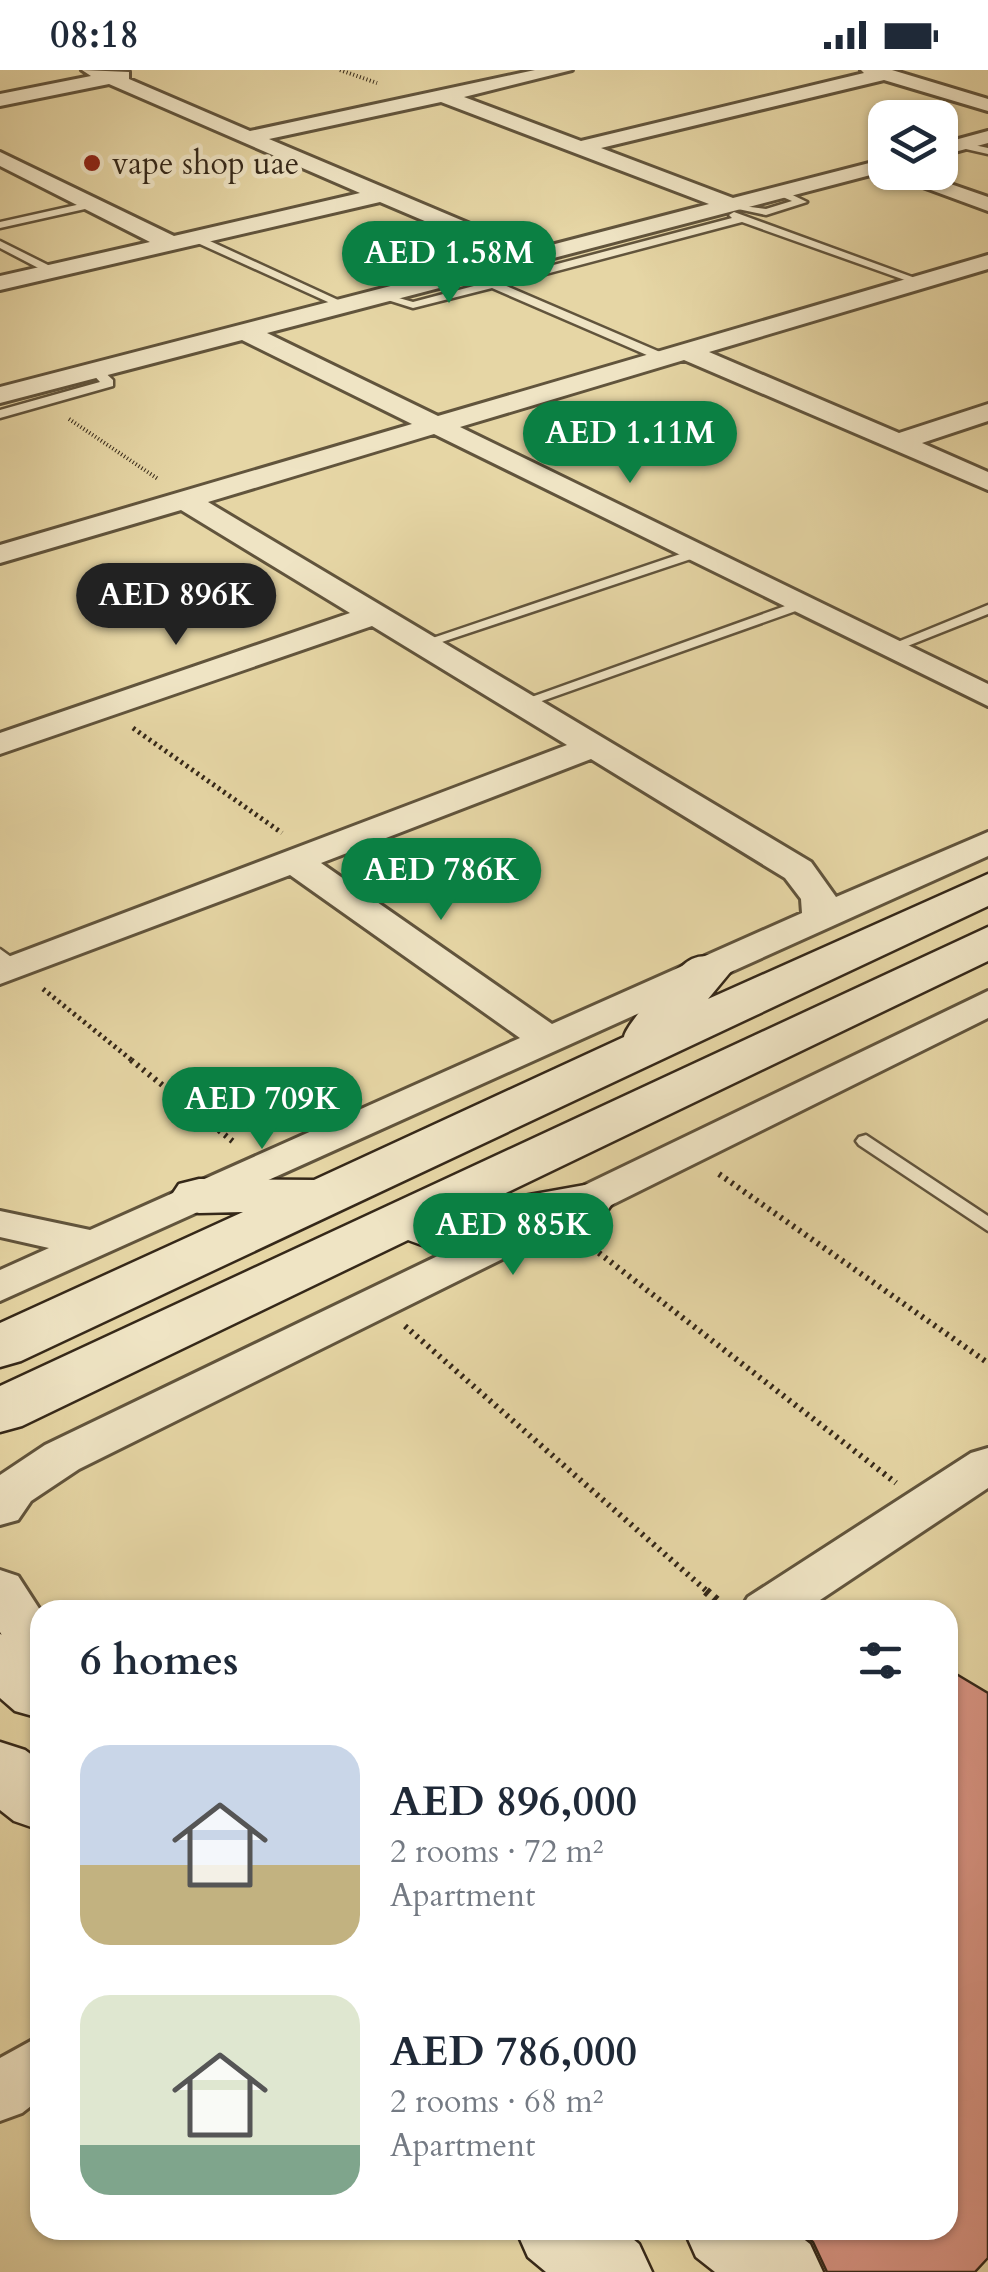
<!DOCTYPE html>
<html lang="en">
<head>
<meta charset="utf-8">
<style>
  body { margin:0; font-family:Cardo,serif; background:#f6f6f7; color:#1f2937; height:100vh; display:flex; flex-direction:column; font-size:38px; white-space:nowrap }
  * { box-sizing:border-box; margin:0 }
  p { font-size:32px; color:#747a83 }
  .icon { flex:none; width:55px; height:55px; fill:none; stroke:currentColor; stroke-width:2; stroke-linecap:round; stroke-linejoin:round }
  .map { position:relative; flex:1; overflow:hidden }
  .sheet { position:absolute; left:30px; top:1530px; width:928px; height:640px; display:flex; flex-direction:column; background:#fff; border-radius:30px; box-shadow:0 2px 8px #0004 }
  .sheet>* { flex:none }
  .fabs { position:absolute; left:868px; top:30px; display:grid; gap:20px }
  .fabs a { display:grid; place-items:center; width:90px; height:90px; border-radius:20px; background:#fff; box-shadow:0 2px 8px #0004; font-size:50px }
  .price { position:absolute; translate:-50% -85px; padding:0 22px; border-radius:35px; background:#0b8043; color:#fff; font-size:32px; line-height:65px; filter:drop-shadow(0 2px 5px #0008) }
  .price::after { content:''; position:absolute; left:50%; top:60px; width:30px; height:22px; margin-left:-15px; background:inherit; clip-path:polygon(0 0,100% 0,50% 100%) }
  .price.on { background:#222; color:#fff }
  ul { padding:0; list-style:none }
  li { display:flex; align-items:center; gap:30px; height:250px; padding:0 50px }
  li span { display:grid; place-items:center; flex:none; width:280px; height:200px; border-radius:30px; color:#555 }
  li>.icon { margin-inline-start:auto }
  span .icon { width:120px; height:120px; fill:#fffc; stroke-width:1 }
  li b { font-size:42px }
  h2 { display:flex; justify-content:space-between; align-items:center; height:120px; padding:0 50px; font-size:42px }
  .status { display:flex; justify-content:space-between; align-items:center; height:70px; padding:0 50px; background:#fff; direction:ltr }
  .status svg { height:28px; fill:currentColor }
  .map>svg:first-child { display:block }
</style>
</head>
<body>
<div class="status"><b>08:18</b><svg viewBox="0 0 49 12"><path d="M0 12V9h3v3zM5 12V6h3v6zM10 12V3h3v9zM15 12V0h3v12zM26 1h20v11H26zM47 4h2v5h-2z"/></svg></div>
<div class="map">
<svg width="988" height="2202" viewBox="0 0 988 2202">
  <rect width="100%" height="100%" fill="#e6d6a5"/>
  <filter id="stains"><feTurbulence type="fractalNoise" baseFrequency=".002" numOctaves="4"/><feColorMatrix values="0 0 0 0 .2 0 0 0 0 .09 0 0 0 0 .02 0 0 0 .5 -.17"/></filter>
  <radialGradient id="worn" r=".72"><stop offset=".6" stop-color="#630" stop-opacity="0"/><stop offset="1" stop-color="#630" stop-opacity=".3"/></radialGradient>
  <path fill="#d79382" stroke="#352819" stroke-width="2.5" d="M948,1599L988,1623V2188L975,2202H827L813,2172L798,2160H948Z"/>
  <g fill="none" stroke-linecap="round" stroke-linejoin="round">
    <defs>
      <path id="service" d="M960,72L988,78V84L957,77Z
        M780,119L807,132L766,145L738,139L743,136L766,139L792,131L776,124Z
        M90,132L94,137L0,158V152Z
        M734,142L926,212L916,214L742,152L504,215L667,285V291L663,292L492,218L413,238L375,226L381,223L413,232L732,148L729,145Z
        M191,166H199L349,235L339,237L191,170Z
        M0,171L56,199L58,201L48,203L0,178Z
        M91,297H99L113,310V316L0,348V340L100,312L89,300Z
        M698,478L705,482L703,485L427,577L422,578L415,574Z
        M802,530L809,534L807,537L525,637H515L512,634Z
        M988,535V544L895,581H885L883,578Z
        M0,879L25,897L22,901H10L0,893Z
        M866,1065L988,1146V1161L859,1075L856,1071L859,1067Z"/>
      <path id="minor" d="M82,0L129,2V9L250,61L535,0H572L464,27L581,71L864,3L861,0H892L988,29V41L884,10L601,78L733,128L885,89V102H916L988,127V141L882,102L267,263L438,346L988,185V199L709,282L899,363L988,334V351L922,373L988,402V420L684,290L460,357L988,614V636L434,364L208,432L811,792L836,827L988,762V786L0,1231V1200L49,1178L0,1167V1141L90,1160L520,968L290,805L0,914V890L567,675L372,556L0,684V663L350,543L181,440L0,493V475L412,354L242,270L0,333V317L507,186L380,132L0,220V206L150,172L0,96V82L174,166L360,123L109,14L0,36V24L91,6ZM441,32L709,134L532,180L269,69ZM591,689L785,808L801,829L802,843L552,954L321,793Z
        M988,61V73L940,86V74Z
        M988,921V948L79,1399L31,1431L18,1450L0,1455V1405L45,1375Z
        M988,1378V1418L805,1540H740L748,1527L971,1383Z
        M0,1500L18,1506L40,1540V1603L21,1597L0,1562Z
        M40,1966V2029L22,2043L0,2051V1988Z"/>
      <path id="secondary" d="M988,804V836L21,1291L0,1297V1253L243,1142L199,1143L179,1138L171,1126L179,1114L199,1109L314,1110L624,967C625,955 678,895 692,889C704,884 713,887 724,890L732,900L708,929Z
        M988,857V891L485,1133L585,1115L605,1120L613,1132L605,1144L430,1178L408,1170L22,1356L0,1362V1316Z
        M0,1564L24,1572L40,1584V1648L15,1641L0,1628Z
        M0,1672L25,1680L40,1691V1760L14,1751L0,1740Z
        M516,2160H622L639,2174L652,2202H546L528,2187Z
        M684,2160H792L810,2174L823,2202H715L696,2187Z"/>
    </defs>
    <use href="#service" stroke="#61543c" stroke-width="5"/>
    <use href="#minor" stroke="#61543c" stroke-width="6"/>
    <use href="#secondary" stroke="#352819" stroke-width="5"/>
    <path stroke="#352819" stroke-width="4" stroke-dasharray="1 2.5" stroke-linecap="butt" d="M340,0L377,13
      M69,349L158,409"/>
    <path stroke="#352819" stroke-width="5" stroke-dasharray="2.5 4" stroke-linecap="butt" d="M133,658L282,763
      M43,919L134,992"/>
    <path stroke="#352819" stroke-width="6" stroke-dasharray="2.5 5" stroke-linecap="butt" d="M131,990L236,1074
      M719,1104L988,1293
      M581,1169L896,1413
      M405,1256L709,1523"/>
    <path stroke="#352819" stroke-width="9" stroke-dasharray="4 6" stroke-linecap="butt" d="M706,1521L722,1535"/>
    <use href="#service" fill="#efe4c4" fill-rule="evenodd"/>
    <use href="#minor" fill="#efe4c4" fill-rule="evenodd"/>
    <use href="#secondary" fill="#efe4c4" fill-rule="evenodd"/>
  </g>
  <circle fill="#8f2418" stroke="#efe4c4" stroke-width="4" cx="92" cy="93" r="10"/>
  <g text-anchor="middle" stroke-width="9" stroke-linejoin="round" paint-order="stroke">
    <g font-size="32" fill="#352819" stroke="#efe4c4" text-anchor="start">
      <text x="112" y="104">vape shop uae</text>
    </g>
  </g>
  <rect width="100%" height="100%" filter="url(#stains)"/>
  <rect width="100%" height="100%" fill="url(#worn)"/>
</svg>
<div class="fabs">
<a><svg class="icon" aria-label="layers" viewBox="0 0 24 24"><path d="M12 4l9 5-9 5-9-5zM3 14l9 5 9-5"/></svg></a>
</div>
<b class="price" style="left:449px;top:236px">AED 1.58M</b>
<b class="price" style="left:630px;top:416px">AED 1.11M</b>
<b class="price on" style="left:176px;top:578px">AED 896K</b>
<b class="price" style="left:441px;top:853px">AED 786K</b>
<b class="price" style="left:262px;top:1082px">AED 709K</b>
<b class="price" style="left:513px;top:1208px">AED 885K</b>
<section class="sheet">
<h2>6 homes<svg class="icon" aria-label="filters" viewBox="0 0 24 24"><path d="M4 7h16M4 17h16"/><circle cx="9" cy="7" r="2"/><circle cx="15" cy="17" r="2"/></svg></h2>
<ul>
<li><span style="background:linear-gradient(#c9d6e8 60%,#c2b280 0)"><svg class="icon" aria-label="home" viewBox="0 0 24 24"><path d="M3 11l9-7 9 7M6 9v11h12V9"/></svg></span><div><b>AED 896,000</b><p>2 rooms · 72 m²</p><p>Apartment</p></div></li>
<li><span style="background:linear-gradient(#dfe7d0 75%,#7fa58c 0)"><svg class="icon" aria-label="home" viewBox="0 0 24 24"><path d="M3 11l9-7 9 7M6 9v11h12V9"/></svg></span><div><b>AED 786,000</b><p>2 rooms · 68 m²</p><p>Apartment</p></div></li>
</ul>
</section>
</div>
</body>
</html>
